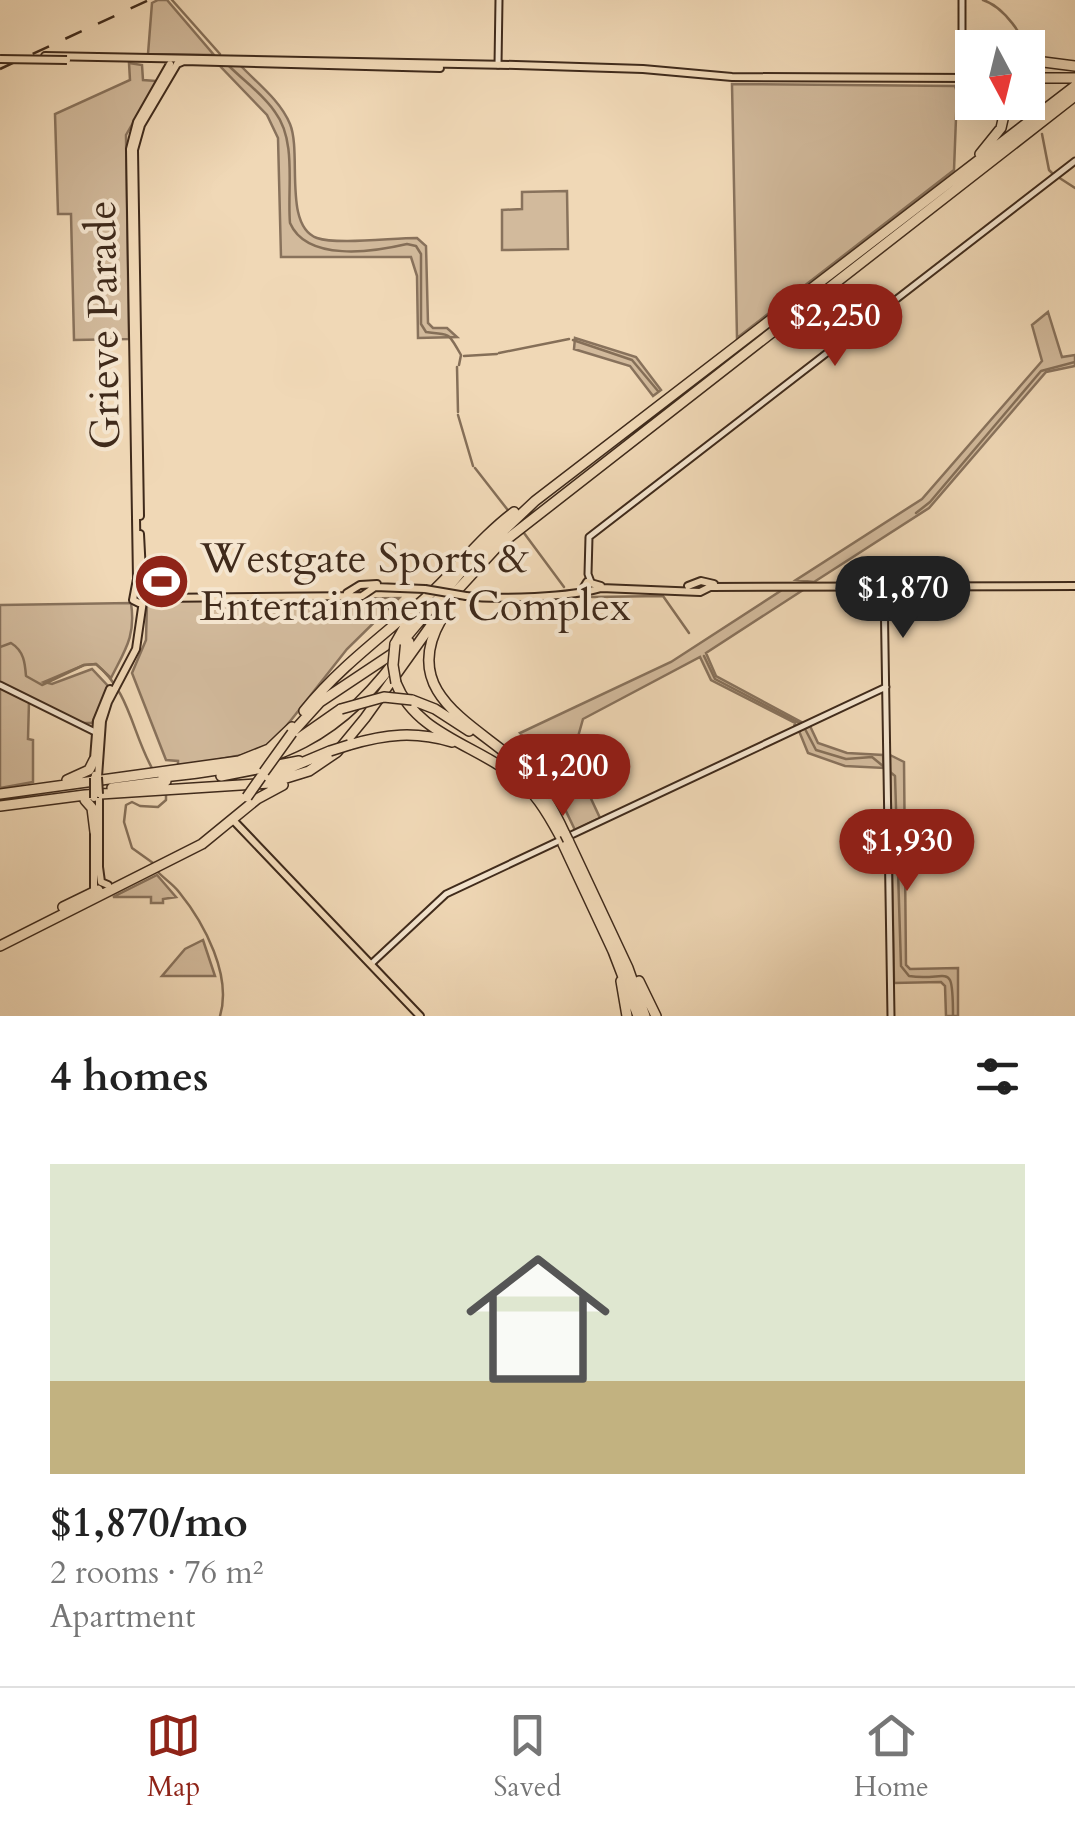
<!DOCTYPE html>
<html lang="en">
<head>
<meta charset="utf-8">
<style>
  body { margin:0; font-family:Cardo,serif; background:#f6f6f6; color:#222; height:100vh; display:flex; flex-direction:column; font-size:38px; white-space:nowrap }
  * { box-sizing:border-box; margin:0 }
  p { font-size:32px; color:#767676 }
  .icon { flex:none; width:55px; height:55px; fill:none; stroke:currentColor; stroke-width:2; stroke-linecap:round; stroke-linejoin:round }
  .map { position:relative; height:1016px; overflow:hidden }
  .details { display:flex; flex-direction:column; background:#fff; flex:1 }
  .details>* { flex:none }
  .needle { width:65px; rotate:173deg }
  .fabs { position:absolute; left:955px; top:30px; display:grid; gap:20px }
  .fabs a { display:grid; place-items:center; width:90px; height:90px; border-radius:0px; background:#fff; box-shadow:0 10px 40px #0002; font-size:50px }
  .price { position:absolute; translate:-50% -85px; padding:0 22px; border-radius:35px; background:#8f2418; color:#fff; font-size:32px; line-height:65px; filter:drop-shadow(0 2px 5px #0008) }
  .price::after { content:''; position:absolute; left:50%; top:60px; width:30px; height:22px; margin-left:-15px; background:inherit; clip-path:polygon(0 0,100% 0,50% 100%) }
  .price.current { background:#222; color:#fff }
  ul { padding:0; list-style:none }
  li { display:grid; align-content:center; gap:20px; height:530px; padding:0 50px }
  li span { display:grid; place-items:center; height:310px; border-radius:0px; color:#555 }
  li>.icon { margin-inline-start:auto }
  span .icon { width:180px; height:180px; fill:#fffc; stroke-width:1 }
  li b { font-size:42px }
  h2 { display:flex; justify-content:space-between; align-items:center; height:120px; padding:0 50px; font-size:42px }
  .tab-bar { display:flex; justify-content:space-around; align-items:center; height:140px; border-top:2px solid #e0e0e0; background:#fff; font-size:28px; color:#767676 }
  .tab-bar a { display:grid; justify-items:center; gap:5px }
  .tab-bar .current { color:#8f2418 }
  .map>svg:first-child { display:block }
</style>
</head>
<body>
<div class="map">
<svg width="1075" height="1016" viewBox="0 0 1075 1016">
  <rect width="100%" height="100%" fill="#f0d8b6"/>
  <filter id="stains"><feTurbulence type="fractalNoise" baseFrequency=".002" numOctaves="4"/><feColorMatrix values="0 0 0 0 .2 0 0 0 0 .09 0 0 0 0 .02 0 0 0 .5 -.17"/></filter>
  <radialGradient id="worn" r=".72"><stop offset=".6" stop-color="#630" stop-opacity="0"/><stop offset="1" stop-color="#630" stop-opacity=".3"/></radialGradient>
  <path fill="#d2ba9c" stroke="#88725c" stroke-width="2.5" d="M158,0H167L214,55L148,54L152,3Z
    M129,63L142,65L143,80L157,81L126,135L129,339L74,340L71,214H58L55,114L130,80Z
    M219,65H240C257,83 280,100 290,124C302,153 283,226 317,238C337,245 392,238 417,238L426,246L428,323L433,328H447L457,337L418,338L417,276L411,257H281L278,138L267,115Z
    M732,84L955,86L957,92L954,170L737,338Z
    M567,191L568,249L502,250V210L522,209V192Z
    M1048,312L1062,357L1075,355V366L1046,372L929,508L814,582L796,580L922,499L1042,361L1032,325Z
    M575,338L636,357L661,390L653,396L630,366L574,349Z
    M782,590H803L706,653L716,676L803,723L794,727L795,723L711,680L700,657L583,719L572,758L600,818L575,830L554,786L556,778L551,780L533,740L528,742L520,733L671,662Z
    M399,598L347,649L273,743L242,755L178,767V761L166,760L132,673L146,640L147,601Z
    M131,603C136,636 125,650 111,678L96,664L84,665L44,682L52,684L92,669L109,687L92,723H82L0,683V605Z
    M0,687L29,701L28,739L33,740V782L0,788Z
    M810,726L818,743L847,753L883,755L884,768L845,766L808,753L799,731Z
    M890,755L904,762L906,965L910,969L958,968V1016H946L945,986L941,982L894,983Z
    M157,875L176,897L163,899V903H151V897H113Z
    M203,940L215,976H162L185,949Z"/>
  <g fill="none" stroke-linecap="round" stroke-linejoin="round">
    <path stroke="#856f58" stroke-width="2.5" d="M172,0L220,54
      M983,0C1005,7 1023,36 1032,58
      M229,66C244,81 263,94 275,112C297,141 287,189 290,223C307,262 373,252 407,244L416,246L421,254V324L426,332C449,336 446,328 461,355L459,365
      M1034,108L1035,85
      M1042,134L1049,170L1053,174
      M1058,177L1075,188
      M573,340L632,360L658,391
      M499,353L569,339
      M464,356L497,354
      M457,367L458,412
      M458,415L473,466
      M475,468L507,509
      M916,513L930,502L1041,371L1075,362
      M524,533L564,587
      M572,595L585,597
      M592,597L663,596L689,633
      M0,647L11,643C24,651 25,663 26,676L42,685L84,665L96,664C130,692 132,733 153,770
      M704,656L715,679L799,723
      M805,729L816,750L846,759L872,757L895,776L901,966L909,976C949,982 953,958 953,1016
      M153,863L132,848L124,822L126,805L132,802L140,806L158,807L166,800V794
      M156,870C163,878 173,884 179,892C205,924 232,976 220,1016"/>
    <defs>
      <path id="secondary" d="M498,65L499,0
        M962,77V0
        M591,582L588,574L589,537L1075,161
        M884,587L891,1016
        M0,685L95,732
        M371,964L446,894L886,687"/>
      <path id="primary" d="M45,56L516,65L643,69L732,77L972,78
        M170,64L137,122L130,149L137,579L133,600L139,603L152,598L362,596L375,587L425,589
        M177,64L184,61L440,68
        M140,516L134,150L141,125L177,64
        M140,534L143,592
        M688,586L701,581L714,584
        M586,592L584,587L587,582L601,586
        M347,593L360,585L377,584
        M466,596C498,600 573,597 601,588L700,592L710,587L1075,586
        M94,759L97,721L110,689
        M95,775L98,777L102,721L108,702L136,649L143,601
        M233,820L420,1016
        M99,867L101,882L108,885
        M99,871V794
        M94,891V829"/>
      <path id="highway" d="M1028,60L1075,66
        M1028,78H1075
        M980,154L1001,128L1007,102
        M441,620C398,695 478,725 522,767C541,786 554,810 565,834
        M395,644L412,614
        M396,683C415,732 474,745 512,774C534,790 547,812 560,836
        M412,700L435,709L469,731
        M304,711C341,665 387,633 430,594C459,567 482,536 514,512
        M292,733L320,702L392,654L465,567L535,501L1075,86
        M349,745C386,734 415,731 452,742
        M288,746L341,709
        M221,776L299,761
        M163,777C280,766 340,741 409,642
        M263,779L330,751
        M67,780L89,770L94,760
        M112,788L166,781
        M0,794L239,761L269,749L292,727
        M85,800L92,808L95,832
        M0,806L85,795L270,783L309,771L337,752L365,718L452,596L497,547L1075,96
        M568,840L628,968L645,1016
        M563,844L613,951L638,1016
        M63,907L98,890
        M0,946L202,844L257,799L283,785
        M621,981L627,1016
        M639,981L656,1016"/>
    </defs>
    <use href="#secondary" stroke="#3f2a1b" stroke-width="9"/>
    <use href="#primary" stroke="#3f2a1b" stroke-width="10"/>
    <use href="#highway" stroke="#3f2a1b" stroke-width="12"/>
    <use href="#secondary" stroke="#f5e6d0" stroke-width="5"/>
    <use href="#primary" stroke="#f0d8b6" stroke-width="6"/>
    <use href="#highway" stroke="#f0d8b6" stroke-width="9"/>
    <path stroke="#3f2a1b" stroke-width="2.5" stroke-dasharray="18 18" stroke-linecap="butt" d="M0,69L149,0"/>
    <defs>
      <path id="primary-bridge" d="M0,59L67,60
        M425,589L466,596
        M98,777L99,794
        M94,798V778"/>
      <path id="highway-bridge" d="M395,644L393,665L396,683
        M341,709L384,697L412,700
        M330,751L349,745
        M264,772L292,733
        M247,797L261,777
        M565,834L568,840"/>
    </defs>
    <use href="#primary-bridge" stroke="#3f2a1b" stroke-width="10" stroke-linecap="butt"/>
    <use href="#highway-bridge" stroke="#3f2a1b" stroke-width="12" stroke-linecap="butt"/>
    <use href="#primary-bridge" stroke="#f0d8b6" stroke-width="6"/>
    <use href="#highway-bridge" stroke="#f0d8b6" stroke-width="9"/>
  </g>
  <defs>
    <symbol id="stadium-disc" viewBox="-11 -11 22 22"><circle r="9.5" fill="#8f2418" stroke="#f5e6d0"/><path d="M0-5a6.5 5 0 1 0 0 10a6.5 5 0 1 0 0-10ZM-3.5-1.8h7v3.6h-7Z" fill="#fff"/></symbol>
  </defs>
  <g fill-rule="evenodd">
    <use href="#stadium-disc" x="130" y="550" width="63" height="63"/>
  </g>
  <g text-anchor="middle" stroke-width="8" stroke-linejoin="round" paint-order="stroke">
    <g font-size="42" fill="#3f2a1b" stroke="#f5e6d0">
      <text transform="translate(102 325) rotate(-91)" y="15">Grieve Parade</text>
    </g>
    <g font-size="42" fill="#3f2a1b" stroke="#f5e6d0" text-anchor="start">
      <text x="200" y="572">Westgate Sports &amp;<tspan x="200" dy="48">Entertainment Complex</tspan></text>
    </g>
  </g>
  <rect width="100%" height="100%" filter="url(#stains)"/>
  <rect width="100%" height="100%" fill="url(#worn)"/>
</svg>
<div class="fabs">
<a><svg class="needle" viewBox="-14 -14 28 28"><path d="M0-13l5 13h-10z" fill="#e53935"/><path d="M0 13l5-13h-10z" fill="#767676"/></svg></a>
</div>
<b class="price" style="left:835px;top:369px">$2,250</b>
<b class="price current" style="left:903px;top:641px">$1,870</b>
<b class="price" style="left:563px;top:819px">$1,200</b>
<b class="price" style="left:907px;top:894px">$1,930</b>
</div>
<section class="details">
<h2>4 homes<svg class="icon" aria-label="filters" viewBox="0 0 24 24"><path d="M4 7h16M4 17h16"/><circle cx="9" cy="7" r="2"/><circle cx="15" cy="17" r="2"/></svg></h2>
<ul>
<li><span style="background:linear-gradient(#dfe7d0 70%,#c2b280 0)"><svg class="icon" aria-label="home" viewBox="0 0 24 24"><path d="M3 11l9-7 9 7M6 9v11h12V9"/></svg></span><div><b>$1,870/mo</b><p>2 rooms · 76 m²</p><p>Apartment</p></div></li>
</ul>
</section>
<nav class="tab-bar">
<a class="current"><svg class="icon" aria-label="map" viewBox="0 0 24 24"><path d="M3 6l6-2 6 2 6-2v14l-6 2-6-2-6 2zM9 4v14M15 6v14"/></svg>Map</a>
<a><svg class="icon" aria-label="saved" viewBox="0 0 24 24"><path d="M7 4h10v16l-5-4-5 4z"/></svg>Saved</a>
<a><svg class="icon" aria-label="home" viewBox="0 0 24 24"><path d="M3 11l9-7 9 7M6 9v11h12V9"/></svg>Home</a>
</nav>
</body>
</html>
